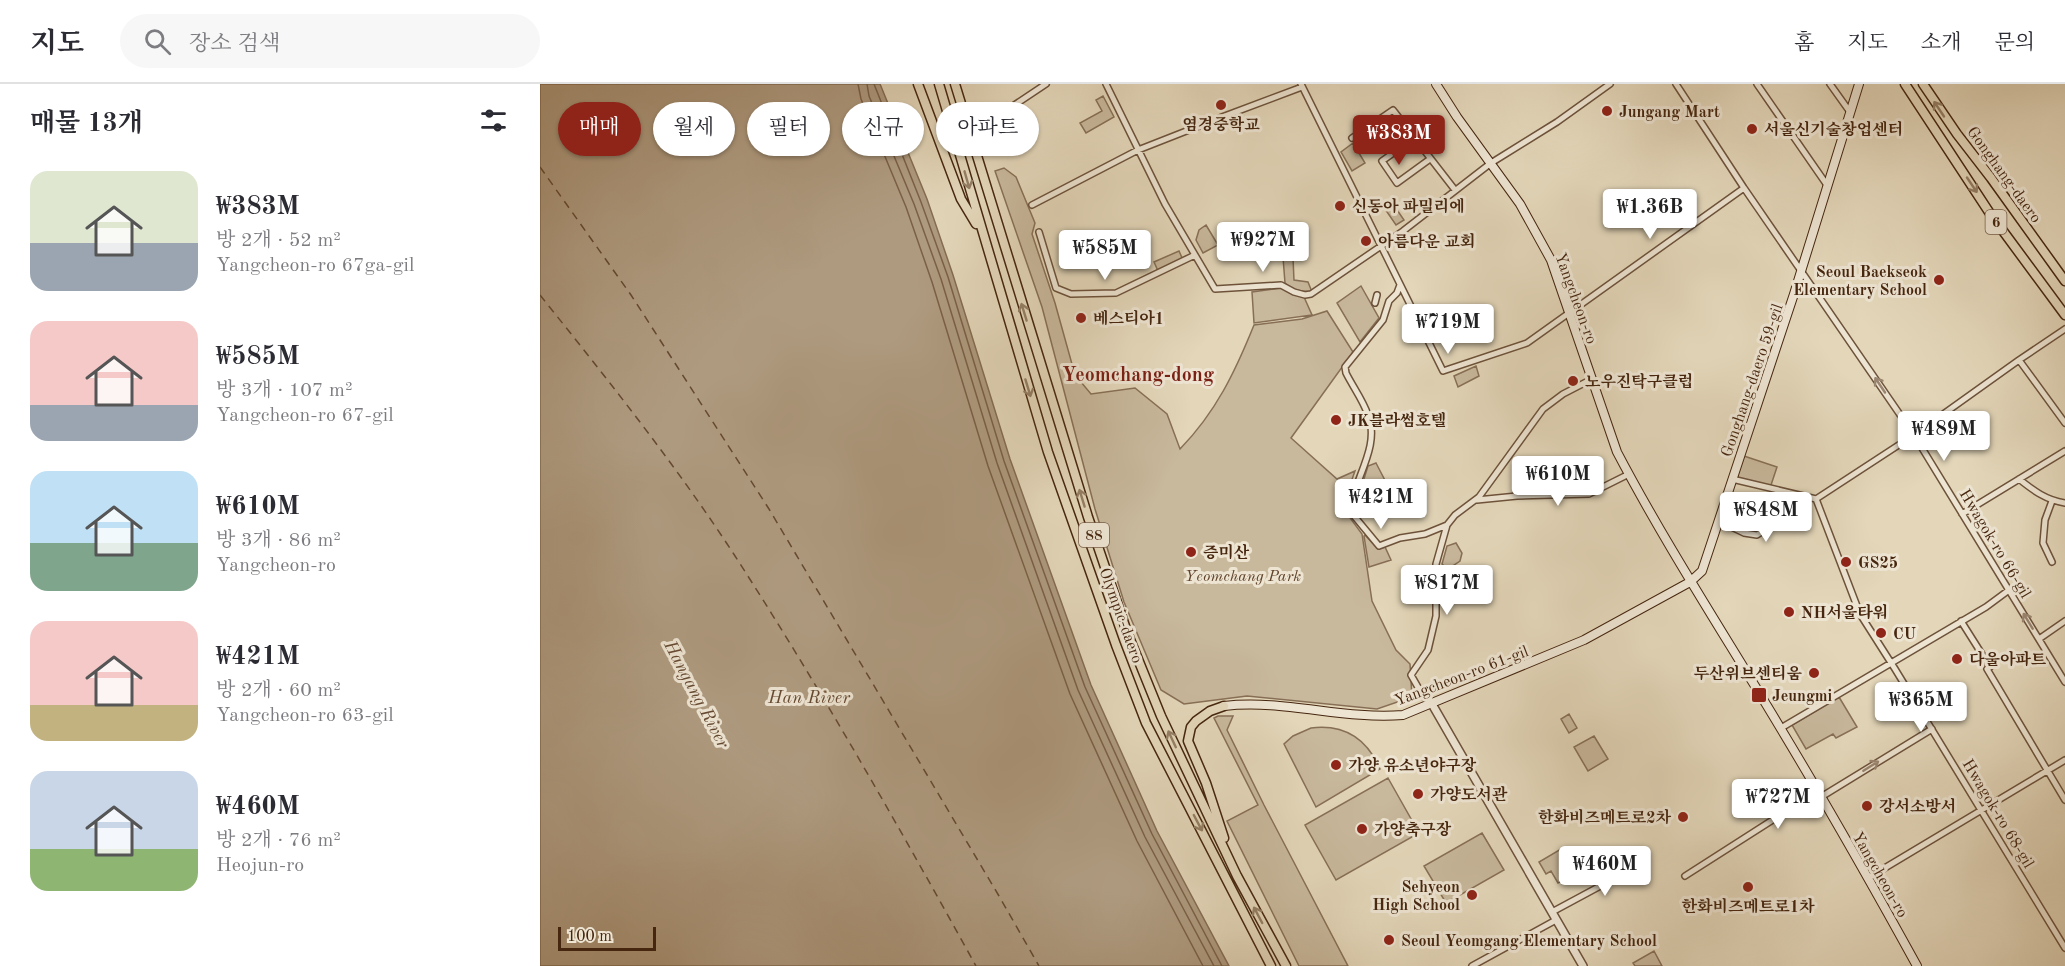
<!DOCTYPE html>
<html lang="ko">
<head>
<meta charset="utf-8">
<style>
  body { margin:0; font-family:"Old Standard TT","Noto Serif KR",serif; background:#f7f7f7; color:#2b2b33; height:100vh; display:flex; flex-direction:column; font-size:22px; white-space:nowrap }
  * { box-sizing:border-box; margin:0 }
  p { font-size:20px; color:#7c7c81 }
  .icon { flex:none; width:33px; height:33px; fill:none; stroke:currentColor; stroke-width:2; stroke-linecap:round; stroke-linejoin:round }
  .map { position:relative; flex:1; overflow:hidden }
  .drawer { display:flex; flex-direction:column; background:#fff; width:540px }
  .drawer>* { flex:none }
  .banner { position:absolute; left:18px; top:18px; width:570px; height:54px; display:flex; gap:12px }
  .scale { position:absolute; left:18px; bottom:15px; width:98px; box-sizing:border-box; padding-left:6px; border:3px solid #46260f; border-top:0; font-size:16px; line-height:21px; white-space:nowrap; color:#46260f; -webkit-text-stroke:4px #ede4d2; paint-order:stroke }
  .price { position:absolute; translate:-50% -51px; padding:0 14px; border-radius:6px; background:#fff; color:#222; font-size:20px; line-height:39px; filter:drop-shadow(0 2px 3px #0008) }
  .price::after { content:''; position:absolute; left:50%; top:36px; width:18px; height:14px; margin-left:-9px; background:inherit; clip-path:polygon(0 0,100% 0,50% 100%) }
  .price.current { background:#8f2418; color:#fff }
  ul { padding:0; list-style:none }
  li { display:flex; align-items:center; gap:18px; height:150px; padding:0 30px }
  li span { display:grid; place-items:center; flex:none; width:168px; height:120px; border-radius:18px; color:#555 }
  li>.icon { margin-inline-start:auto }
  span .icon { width:72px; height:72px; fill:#fffc; stroke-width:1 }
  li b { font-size:26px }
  h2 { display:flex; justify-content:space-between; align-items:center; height:72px; padding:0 30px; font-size:26px }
  .pill { padding:0 21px; border-radius:27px; background:#fff; box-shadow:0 2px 4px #0004; font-size:21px; line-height:54px }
  .pill.current { background:#8f2418; color:#fff }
  header { display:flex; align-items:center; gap:36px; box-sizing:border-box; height:84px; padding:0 30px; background:#fff; border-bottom:2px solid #e1e1e2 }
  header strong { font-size:28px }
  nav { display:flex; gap:33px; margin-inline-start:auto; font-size:21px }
  .search { width:420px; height:54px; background:#f7f7f7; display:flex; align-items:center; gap:15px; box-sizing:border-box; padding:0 21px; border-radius:33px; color:#7c7c81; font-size:22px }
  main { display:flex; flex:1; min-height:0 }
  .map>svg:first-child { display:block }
</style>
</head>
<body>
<header>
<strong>지도</strong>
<div class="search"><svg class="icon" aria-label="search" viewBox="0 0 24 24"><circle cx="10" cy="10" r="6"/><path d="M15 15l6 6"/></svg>장소 검색</div>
<nav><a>홈</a><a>지도</a><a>소개</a><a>문의</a></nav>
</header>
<main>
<section class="drawer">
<h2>매물 13개<svg class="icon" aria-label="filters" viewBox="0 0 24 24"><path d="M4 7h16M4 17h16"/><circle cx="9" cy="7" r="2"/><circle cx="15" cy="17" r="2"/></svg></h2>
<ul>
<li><span style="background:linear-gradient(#dfe7d0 60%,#9aa5b1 0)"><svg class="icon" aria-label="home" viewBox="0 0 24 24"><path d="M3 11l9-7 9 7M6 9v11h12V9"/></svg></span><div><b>₩383M</b><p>방 2개 · 52 m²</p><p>Yangcheon-ro 67ga-gil</p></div></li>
<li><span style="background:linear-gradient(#f6c9c9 70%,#9aa5b1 0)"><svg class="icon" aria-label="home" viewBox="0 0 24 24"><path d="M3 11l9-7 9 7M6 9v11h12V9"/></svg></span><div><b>₩585M</b><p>방 3개 · 107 m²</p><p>Yangcheon-ro 67-gil</p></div></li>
<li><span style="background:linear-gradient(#bfe0f5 60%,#7fa58c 0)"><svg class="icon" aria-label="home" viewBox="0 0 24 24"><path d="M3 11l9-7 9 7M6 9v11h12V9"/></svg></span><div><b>₩610M</b><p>방 3개 · 86 m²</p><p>Yangcheon-ro</p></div></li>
<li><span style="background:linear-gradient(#f6c9c9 70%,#c2b280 0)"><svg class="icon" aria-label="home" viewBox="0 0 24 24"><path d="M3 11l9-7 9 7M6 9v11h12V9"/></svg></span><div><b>₩421M</b><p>방 2개 · 60 m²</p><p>Yangcheon-ro 63-gil</p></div></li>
<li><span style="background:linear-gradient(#c9d6e8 65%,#8fb573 0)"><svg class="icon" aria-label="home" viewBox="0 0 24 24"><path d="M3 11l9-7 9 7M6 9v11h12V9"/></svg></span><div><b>₩460M</b><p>방 2개 · 76 m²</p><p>Heojun-ro</p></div></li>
</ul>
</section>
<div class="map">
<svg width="1525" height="882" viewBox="0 0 1525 882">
  <rect width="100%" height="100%" fill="#e3d6b9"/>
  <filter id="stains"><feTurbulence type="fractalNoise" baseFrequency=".00333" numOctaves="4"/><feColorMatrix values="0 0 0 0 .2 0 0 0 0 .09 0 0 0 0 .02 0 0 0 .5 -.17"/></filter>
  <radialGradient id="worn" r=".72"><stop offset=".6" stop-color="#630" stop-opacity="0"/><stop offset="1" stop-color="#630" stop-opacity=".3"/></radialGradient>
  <path fill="#c8b89c" stroke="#876f56" stroke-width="1.5" d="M563,12L574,33L546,49L540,39L562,27L556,16Z
    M813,59L825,79L812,87L801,68Z
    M464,84L476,93L495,139L492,150L515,219L535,291L551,310L595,304L627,330L640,365C676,328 695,288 714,241L762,235L787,227L813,268L751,354L797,395L815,387L805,415V427L822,450L832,517L856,566L870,580L872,613L837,625L707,612L644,620L621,606L584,518L555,425L502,223L455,87Z
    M853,120L864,136L856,141L845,125Z
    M666,141L678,161L663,169L656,156L659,146Z
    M639,167L643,176L618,187L614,178Z
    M743,173L753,174L754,196L768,198L772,208L754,206L745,199Z
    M821,202L839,234L820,258L797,219Z
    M741,204L764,213L772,231L714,239L712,208Z
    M936,282L939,292L918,303L914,292Z
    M1201,371L1237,383L1230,404L1193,394Z
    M836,379L851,408L825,423L814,427L828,382Z
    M1033,389L1040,404L1012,407L1009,396Z
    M825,451L838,465L845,463L851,476L829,483L824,452Z
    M916,459L922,469L920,477L908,485L902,480L907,462Z
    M1299,613L1317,643L1296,654L1293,650L1266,665L1252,641Z
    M1029,630L1037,644L1029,649L1021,635Z
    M678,632H693L687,646L724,721L808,882H759L687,737L718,721L674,634Z
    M771,644C804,640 827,655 840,685L776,723L744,660L753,652Z
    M1054,652L1068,675L1048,687L1034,663Z
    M848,694L879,749L796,796L765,741Z
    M942,749L964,786L906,819L884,782Z
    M1021,765L1028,778L1023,781L1029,778L1035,790L1018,799L1011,787L1006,790L999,778Z
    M1114,867L1122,882H1095L1093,879Z"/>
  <path fill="#ae9a7f" stroke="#846c52" stroke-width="1.5" d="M0,0H340L387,115L413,191L470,375L551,601L617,747L689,882H0Z"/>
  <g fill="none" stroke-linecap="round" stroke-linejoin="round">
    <path stroke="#7a6047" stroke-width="1.5" d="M318,0L321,15L366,123L392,198L448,382L530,610L597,757L663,882
      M327,0L329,12L374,120L401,195L457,379L538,606L605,753L674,882
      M334,0L381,118L408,193L464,377L545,603L612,750L682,882"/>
    <path stroke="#654931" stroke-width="1.5" stroke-dasharray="8 6" stroke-linecap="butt" d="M0,83L91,211L229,425L459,812L499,882
      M0,211C68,296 136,381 195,472C281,605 359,743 436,882"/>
    <defs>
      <path id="minor" d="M566,0L625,120L675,205L741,201L754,208L765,211L771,210L863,147L951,79L1017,38L1070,0
        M761,0L903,287L987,259L1204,104
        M1136,0L1204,104L1374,351L1525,598
        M1217,0L1287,101
        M1290,0L1310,28
        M442,46L455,34L506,0
        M812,54L853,26L915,106
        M873,55L842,77L857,99L890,75
        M492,121L598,66L682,33L762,3
        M499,148L516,204L531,210L576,209L655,171
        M860,201L857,209L849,217L843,236L805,283L806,289C813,303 823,316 828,331C841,363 813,396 810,427L839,462L860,454L885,450L907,441L915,431L939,413L1003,325L1023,310L1052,295
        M835,219L837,211
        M1479,276L1525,339
        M1192,395L1276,415
        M1479,395C1494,407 1506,416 1525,419
        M1276,415L1320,530L1355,585L1525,864
        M1276,415L1374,351L1479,276L1525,245
        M937,416L977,412L1049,410L1089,390
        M1422,430L1525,367
        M1179,437L1204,449L1217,451L1223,447L1238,406
        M1512,478L1503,459L1505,436L1512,417
        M1421,537L1450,583L1447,585L1525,716
        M1499,555L1525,537
        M892,620L883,612L871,591L888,566L896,532V480L907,441
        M1241,644L1446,523L1469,506
        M1281,713L1392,645
        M1145,792L1278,707
        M1328,794L1525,676
        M1012,828L1090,786L1097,784
        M932,882L1016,836"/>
      <path id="tertiary" d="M892,620L1043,882"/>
      <path id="secondary" d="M896,0L917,33L980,120L1011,176L1077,368C1127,463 1186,553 1241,645C1288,723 1333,802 1377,882
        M684,622C744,615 804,636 863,631L1044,556L1150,498L1162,487L1254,210L1319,0"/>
      <path id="primary" d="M1365,0L1449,128L1525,231
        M1383,0L1417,50L1451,94L1525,197"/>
      <path id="trunk" d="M378,0L421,115L436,140
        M399,0L508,368L576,561L606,639L731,882
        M415,0L548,433L587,548L621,632L697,792L746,882
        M684,622L670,627L656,637L651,643L648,657L666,699L684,754"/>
    </defs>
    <use href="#minor" stroke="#6d523a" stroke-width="8"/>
    <use href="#tertiary" stroke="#6d523a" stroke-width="10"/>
    <use href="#secondary" stroke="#46260f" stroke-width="10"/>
    <use href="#primary" stroke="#46260f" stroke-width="11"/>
    <use href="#trunk" stroke="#46260f" stroke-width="11"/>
    <use href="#minor" stroke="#ede4d2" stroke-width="5"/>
    <use href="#tertiary" stroke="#ede4d2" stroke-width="7"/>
    <use href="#secondary" stroke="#ede4d2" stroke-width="8"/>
    <use href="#primary" stroke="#e3d6b9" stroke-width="8"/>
    <use href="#trunk" stroke="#e3d6b9" stroke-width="8"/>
  </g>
  <defs><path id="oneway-shaft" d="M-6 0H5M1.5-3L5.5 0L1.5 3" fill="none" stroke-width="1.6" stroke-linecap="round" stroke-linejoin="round" transform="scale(1.5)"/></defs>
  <g stroke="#947e64">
    <use href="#oneway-shaft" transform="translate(1399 25) rotate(-124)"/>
    <use href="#oneway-shaft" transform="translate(427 96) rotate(74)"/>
    <use href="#oneway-shaft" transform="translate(1432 101) rotate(56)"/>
    <use href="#oneway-shaft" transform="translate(484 228) rotate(-107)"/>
    <use href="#oneway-shaft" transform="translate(488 304) rotate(73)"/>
    <use href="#oneway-shaft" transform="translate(542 414) rotate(-107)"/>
    <use href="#oneway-shaft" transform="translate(632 655) rotate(-115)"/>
    <use href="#oneway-shaft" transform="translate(658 739) rotate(62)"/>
    <use href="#oneway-shaft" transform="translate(718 831) rotate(-118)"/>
  </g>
  <g stroke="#9a8570">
    <use href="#oneway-shaft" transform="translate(1340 301) rotate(-124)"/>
    <use href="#oneway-shaft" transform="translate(1488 537) rotate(-121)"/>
    <use href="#oneway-shaft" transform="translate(1331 682) rotate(-32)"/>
  </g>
  <g fill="#8f2418" stroke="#ede4d2" stroke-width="2">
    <circle cx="681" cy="21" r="6"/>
    <circle cx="1067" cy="27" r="6"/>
    <circle cx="1212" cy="45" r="6"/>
    <circle cx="800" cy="122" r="6"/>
    <circle cx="826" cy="157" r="6"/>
    <circle cx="1399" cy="196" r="6"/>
    <circle cx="541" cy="234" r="6"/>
    <circle cx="1033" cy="297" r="6"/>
    <circle cx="796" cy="336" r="6"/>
    <circle cx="651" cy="468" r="6"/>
    <circle cx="1306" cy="478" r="6"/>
    <circle cx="1249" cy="528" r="6"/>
    <circle cx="1341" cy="549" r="6"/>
    <circle cx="1417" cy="575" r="6"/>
    <circle cx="1274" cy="589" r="6"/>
    <rect x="1211" y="603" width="16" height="16" rx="3"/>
    <circle cx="796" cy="681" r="6"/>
    <circle cx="878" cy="710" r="6"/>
    <circle cx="1327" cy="722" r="6"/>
    <circle cx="1143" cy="733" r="6"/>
    <circle cx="822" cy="745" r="6"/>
    <circle cx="1208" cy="803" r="6"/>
    <circle cx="932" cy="811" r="6"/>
    <circle cx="849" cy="856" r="6"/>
  </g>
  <g text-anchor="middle" stroke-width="6" stroke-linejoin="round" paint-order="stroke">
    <g fill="#ede4d2" stroke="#785f4a" stroke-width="1.5">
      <rect x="1445.5" y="126" width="21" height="24" rx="4.5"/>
      <rect x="539" y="439" width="30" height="24" rx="4.5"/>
    </g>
    <g font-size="15" font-weight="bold" fill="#46260f">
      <text x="1456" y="143">6</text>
      <text x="554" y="456">88</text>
    </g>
    <g font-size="16" font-weight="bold" fill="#46260f" stroke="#ede4d2" text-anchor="start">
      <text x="1079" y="33">Jungang Mart</text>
      <text x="681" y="46" text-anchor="middle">염경중학교</text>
      <text x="1224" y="51">서울신기술창업센터</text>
      <text x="812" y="128">신동아 파밀리에</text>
      <text x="838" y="163">아름다운 교회</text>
      <text x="1387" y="193" text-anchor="end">Seoul Baekseok<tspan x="1387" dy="18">Elementary School</tspan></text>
      <text x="553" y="240">베스티아1</text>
      <text x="1045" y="303">노우진탁구클럽</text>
      <text x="808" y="342">JK블라썸호텔</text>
      <text x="663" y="474">증미산</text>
      <text x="1318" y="484">GS25</text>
      <text x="1261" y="534">NH서울타워</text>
      <text x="1353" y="555">CU</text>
      <text x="1429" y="581">다울아파트</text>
      <text x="1262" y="595" text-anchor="end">두산위브센티움</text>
      <text x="1232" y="617">Jeungmi</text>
      <text x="808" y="687">가양 유소년야구장</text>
      <text x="890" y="716">가양도서관</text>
      <text x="1339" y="728">강서소방서</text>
      <text x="1131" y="739" text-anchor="end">한화비즈메트로2차</text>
      <text x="834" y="751">가양축구장</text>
      <text x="920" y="808" text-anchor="end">Sehyeon<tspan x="920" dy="18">High School</tspan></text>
      <text x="1208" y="828" text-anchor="middle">한화비즈메트로1차</text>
      <text x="861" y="862">Seoul Yeomgang Elementary School</text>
    </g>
    <g font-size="16" fill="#46260f" stroke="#ede4d2">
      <text transform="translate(1465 90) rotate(54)" y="6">Gonghang-daero</text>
      <text transform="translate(1037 214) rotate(70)" y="6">Yangcheon-ro</text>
      <text transform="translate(1211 296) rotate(-71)" y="6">Gonghang-daero 59-gil</text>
      <text transform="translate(1456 459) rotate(59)" y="6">Hwagok-ro 66-gil</text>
      <text transform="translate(582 531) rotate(70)" y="6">Olympic-daero</text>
      <text transform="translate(921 591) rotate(-21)" y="6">Yangcheon-ro 61-gil</text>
      <text transform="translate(1459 729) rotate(59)" y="6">Hwagok-ro 68-gil</text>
      <text transform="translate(1341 790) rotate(60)" y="6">Yangcheon-ro</text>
    </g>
    <g font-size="16" font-style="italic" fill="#60432b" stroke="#ede4d2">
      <text x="703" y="497">Yeomchang Park</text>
    </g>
    <g font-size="18" font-style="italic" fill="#654931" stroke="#ede4d2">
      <text transform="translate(157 610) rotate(62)" y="6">Hangang River</text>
      <text x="269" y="619">Han River</text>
    </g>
    <g font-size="20" font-weight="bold" fill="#7a1f14" stroke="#ede4d2">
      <text x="598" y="297">Yeomchang-dong</text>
    </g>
  </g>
  <rect width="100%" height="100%" filter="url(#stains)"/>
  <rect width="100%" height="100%" fill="url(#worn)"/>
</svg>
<div class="scale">100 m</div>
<b class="price current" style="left:859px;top:82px">₩383M</b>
<b class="price" style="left:1110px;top:156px">₩1.36B</b>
<b class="price" style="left:723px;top:189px">₩927M</b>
<b class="price" style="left:565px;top:197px">₩585M</b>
<b class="price" style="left:908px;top:271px">₩719M</b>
<b class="price" style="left:1404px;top:378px">₩489M</b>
<b class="price" style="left:1018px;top:423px">₩610M</b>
<b class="price" style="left:841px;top:446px">₩421M</b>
<b class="price" style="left:1226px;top:459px">₩848M</b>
<b class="price" style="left:907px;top:532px">₩817M</b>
<b class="price" style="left:1381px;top:649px">₩365M</b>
<b class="price" style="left:1238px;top:746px">₩727M</b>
<b class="price" style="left:1065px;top:813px">₩460M</b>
<div class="banner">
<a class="pill current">매매</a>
<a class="pill">월세</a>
<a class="pill">필터</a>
<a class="pill">신규</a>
<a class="pill">아파트</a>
</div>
</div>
</main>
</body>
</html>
